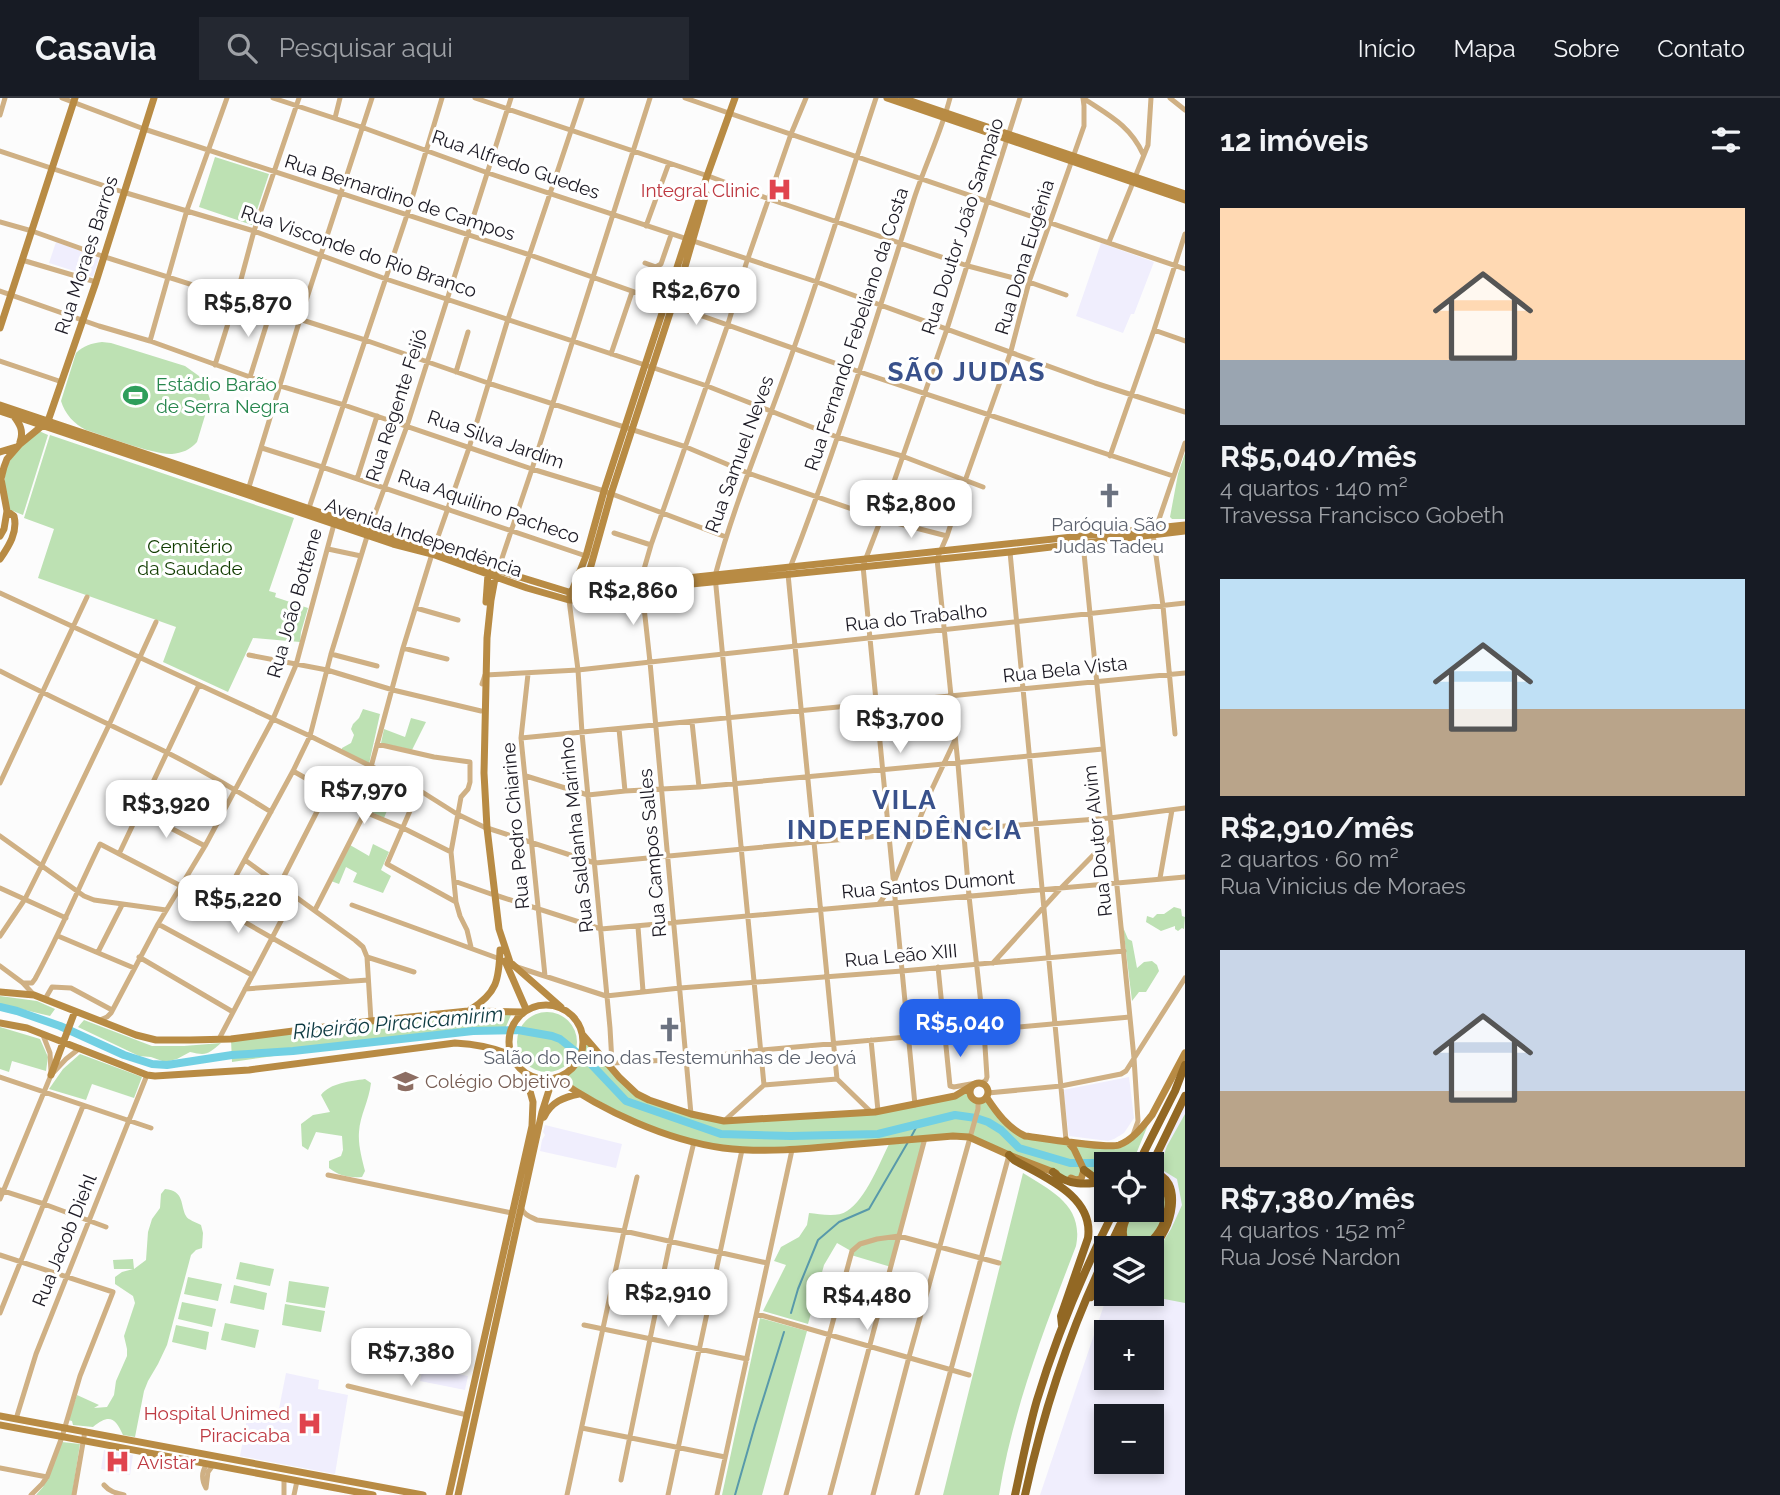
<!DOCTYPE html>
<html lang="pt">
<head>
<meta charset="utf-8">
<style>
  body { margin:0; font-family:Raleway,sans-serif; background:#242831; color:#f1f3f6; height:100vh; display:flex; flex-direction:column; font-size:26px; white-space:nowrap }
  * { box-sizing:border-box; margin:0 }
  p { font-size:23px; color:#9ea1a6 }
  .icon { flex:none; width:38px; height:38px; fill:none; stroke:currentColor; stroke-width:2; stroke-linecap:round; stroke-linejoin:round }
  .map { position:relative; flex:1; overflow:hidden }
  .panel { display:flex; flex-direction:column; background:#171b24; width:595px }
  .panel>* { flex:none }
  .tools { position:absolute; left:1094px; top:1054px; display:grid; gap:14px }
  .tools a { display:grid; place-items:center; width:70px; height:70px; border-radius:0px; background:#171b24; box-shadow:0 4px 10px #0003; font-size:35px }
  .price { position:absolute; translate:-50% -60px; padding:0 16px; border-radius:14px; background:#fff; color:#222; font-size:23px; line-height:46px; filter:drop-shadow(0 2px 4px #0008) }
  .price::after { content:''; position:absolute; left:50%; top:42px; width:21px; height:16px; margin-left:-10px; background:inherit; clip-path:polygon(0 0,100% 0,50% 100%) }
  .price.active { background:#2563eb; color:#fff }
  ul { padding:0; list-style:none }
  li { display:grid; align-content:center; gap:14px; height:371px; padding:0 35px }
  li span { display:grid; place-items:center; height:217px; border-radius:0px; color:#555 }
  li>.icon { margin-inline-start:auto }
  span .icon { width:126px; height:126px; fill:#fffc; stroke-width:1 }
  li b { font-size:30px }
  h2 { display:flex; justify-content:space-between; align-items:center; height:84px; padding:0 35px; font-size:30px }
  header { display:flex; align-items:center; gap:42px; box-sizing:border-box; height:98px; padding:0 35px; background:#171b24; border-bottom:2px solid #363941 }
  header strong { font-size:33px }
  nav { display:flex; gap:38px; margin-inline-start:auto; font-size:24px }
  .search { width:490px; height:63px; background:#242831; display:flex; align-items:center; gap:18px; box-sizing:border-box; padding:0 24px; border-radius:0px; color:#9ea1a6; font-size:26px }
  main { display:flex; flex:1; min-height:0 }
  .map>svg:first-child { display:block }
</style>
</head>
<body>
<header>
<strong>Casavia</strong>
<div class="search"><svg class="icon" aria-label="search" viewBox="0 0 24 24"><circle cx="10" cy="10" r="6"/><path d="M15 15l6 6"/></svg>Pesquisar aqui</div>
<nav><a>Início</a><a>Mapa</a><a>Sobre</a><a>Contato</a></nav>
</header>
<main>
<div class="map">
<svg width="1185" height="1397" viewBox="0 0 1185 1397">
  <rect width="100%" height="100%" fill="#fcfcfc"/>
  <path fill="#f0eefd" fill-rule="evenodd" d="M56,144L99,160L93,179L49,165Z
    M1101,145L1154,164L1134,216H1131L1123,235L1076,218Z
    M1129,979L1134,1020L1124,1035L1114,1041L1108,1043L1069,1038L1063,992Z
    M1185,999V1397H1040L1106,1201L1094,1184L1106,1158V1195H1152V1150H1110L1129,1111H1152V1067ZM1106,1234H1152V1279H1106ZM1106,1318H1152V1363H1106Z
    M545,1027L622,1046L616,1070L540,1053L542,1042L545,1037L543,1034Z
    M423,1269L468,1278L465,1292L420,1283Z
    M286,1275L319,1282L318,1291L348,1297L335,1376L240,1358L249,1310L278,1316Z
    M104,1352L133,1357L130,1377L101,1371Z"/>
  <path fill="#bde1b3" d="M215,59L269,76L252,127L199,109Z
    M102,244L111,245L185,268L199,278L205,287L210,301L197,344C190,352 182,355 172,356C154,357 106,338 86,332C74,326 65,316 61,303L76,255C83,248 92,245 102,244Z
    M39,333L48,337L23,417L8,411C0,367 6,362 39,333Z
    M50,337L294,420L269,493L276,495L275,499L308,510L301,534L300,544L253,540L228,594L163,564L176,529L38,480L54,431L24,420Z
    M1185,355V421H1172L1170,419L1178,376Z
    M363,611L380,616L369,666L342,652V650L351,645L354,637L351,631L353,626L359,620Z
    M411,620L426,624L412,652L381,645L384,631L405,639Z
    M372,674L398,686L384,720L361,709L369,693L364,690Z
    M373,746L389,754L381,772L391,778L383,795L353,784L357,775L346,769L339,786L331,783L350,747L369,758Z
    M1174,809L1181,811L1182,818L1185,819L1184,831L1182,830L1178,833L1175,831V828L1161,833L1146,824L1147,818L1153,820L1157,816H1164Z
    M1123,829L1128,841L1132,843L1137,870L1144,864L1152,863L1157,867L1159,873L1146,894H1139L1132,903Z
    M0,898L37,903L55,911L50,918L0,906Z
    M517 944a30 30 0 1 1 60 0a30 30 0 1 1-60 0Z
    M468,915L511,917L505,931L438,934L294,951L274,958L232,964L231,942Z
    M84,922L152,948H184L221,945C208,956 207,958 190,954L177,961L165,964L151,959L139,958L78,929Z
    M0,929L40,941L48,959L46,973L12,963L9,974L0,971Z
    M583,937L637,996L724,1023L871,1014L970,992L973,1001L978,1003L987,1000L1017,1034L1025,1038L1121,1046L1152,1017L1132,1066H1106V1079L1085,1073L1076,1082L1053,1074L970,1039L926,1040L891,1169L851,1157V1153L837,1145L824,1167L808,1226L763,1213L786,1167L774,1163L781,1149L799,1139L807,1127L809,1115C820,1116 837,1120 847,1113C866,1101 880,1064 890,1044L792,1052L721,1049L649,1030L556,980C577,971 582,958 583,937Z
    M80,956L142,979L134,1000L92,986L86,1002L49,991L63,971Z
    M365,981L371,985C369,1003 360,1017 359,1034C358,1047 362,1061 365,1073L362,1079C350,1080 339,1078 329,1070V1063L341,1058L343,1052L342,1038L316,1034L308,1052L302,1048L301,1026L313,1017L330,1014L321,997C330,985 351,983 365,981Z
    M1185,1016V1205L1133,1195H1152V1161L1171,1131L1182,1107L1177,1081L1159,1070L1167,1048Z
    M1023,1075C1052,1093 1084,1108 1076,1148C1045,1229 1013,1311 999,1397H943Z
    M1152,1080L1169,1100L1163,1126L1141,1149L1125,1141L1130,1111H1152Z
    M165,1091C185,1093 180,1107 186,1118C188,1122 196,1124 201,1127L203,1135L202,1150L196,1152L191,1157L167,1247L158,1266L148,1283L144,1293L135,1339L123,1337C115,1319 109,1316 93,1329L73,1327L72,1323L68,1322L77,1297L99,1307L94,1310L107,1309L114,1297L116,1283L127,1258V1251L124,1238L135,1205L133,1198L115,1186V1179L122,1174L133,1171H114L113,1162L133,1161L134,1171L146,1162L148,1134L152,1121L160,1110L161,1096Z
    M240,1164L274,1171L270,1188L236,1181Z
    M188,1179L222,1186L218,1203L184,1196Z
    M289,1183L329,1189L325,1210L286,1204Z
    M234,1187L267,1195L264,1212L230,1205Z
    M182,1204L216,1211L212,1229L178,1221Z
    M285,1206L325,1213L321,1234L282,1227Z
    M760,1220L807,1233L762,1397H722Z
    M225,1225L259,1232L255,1250L221,1242Z
    M176,1227L209,1234L206,1252L172,1244Z
    M62,1344L80,1346L72,1397H36L43,1389Z"/>
  <g fill="none" stroke-linecap="round" stroke-linejoin="round">
    <path stroke="#5899aa" stroke-width="2" d="M911,1039L918,1026
      M791,1215L798,1191L818,1142L839,1124L869,1111L908,1044
      M735,1397L755,1327L784,1234"/>
    <path stroke="#72d0e3" stroke-width="8" d="M0,909L17,913L60,928L124,957L152,966L167,967L232,957L293,953L473,933L518,932L552,938L560,941L590,965L626,1003L721,1036L791,1038L878,1036L955,1017L976,1020L988,1024L1001,1032L1019,1050L1070,1065H1159"/>
    <path stroke="#cfb084" stroke-width="5" d="M62,0L144,31L530,157L860,274L1173,378
      M273,0L364,30L488,75L817,184L1095,285L1185,314
      M475,0L711,79L769,101L968,168L1029,184L1066,197
      M685,0L1185,171
      M1083,0C1108,17 1130,27 1143,56
      M1170,0L1185,12
      M0,17L5,0
      M335,20L340,0
      M0,53L123,94L254,133L386,181L651,269L707,288L837,339L902,358L983,389
      M0,124L32,133L102,158L365,242L488,285L686,349L748,375L881,421L947,438
      M646,128L669,65
      M1109,144L1148,47L1151,0
      M22,162L96,184
      M645,165L656,169L661,166L671,137
      M684,172L738,192
      M0,193L99,228L150,243L250,279L344,307L532,371L604,393L726,439
      M1154,232L1185,243
      M150,243L187,112L227,0
      M611,256L632,194
      M0,263L62,284
      M215,267L236,200L254,133L299,0
      M456,274L468,234
      M250,279L271,212
      M262,350L322,369L586,458
      M1110,358L1154,232L1185,136
      M357,381L377,318
      M249,389L300,221L372,0
      M308,413L407,117L442,0
      M1156,430L1185,345
      M614,435L651,447
      M1153,436L1163,508L1175,636
      M1083,445L1134,960L1138,1023L1133,1037
      M328,451L361,458
      M433,453L469,350L508,221L582,0
      M1010,454L1066,1042
      M790,470C837,349 875,225 914,101C925,67 941,35 950,0
      M498,472L532,371L650,0
      M788,476L837,981
      M640,485L651,447L728,226L746,166L791,36L806,0
      M642,491L650,564L691,1016
      M0,495L310,638L419,692L457,716L484,729L595,765L889,737L1110,720L1185,710
      M569,502L578,572L582,635L610,930L612,965
      M416,510L458,522
      M403,550L447,561
      M331,556L377,568
      M249,557L327,572L393,592L481,613
      M0,573C54,601 109,626 164,653C200,671 236,692 271,714
      M528,576L521,640L545,878
      M482,586L485,577L578,572L1185,505
      M692,624L699,689
      M619,631L625,693
      M521,640L1185,575
      M377,646L434,659L470,664V684L468,691L461,699L451,754L456,804L460,818L467,832L471,849
      M371,669L403,550L432,456
      M293,673L365,714L403,730L451,754
      M526,678L588,697L625,693L699,689L1103,651
      M0,685L87,499
      M419,692L387,766L456,804
      M140,714L205,748
      M0,738L84,798L94,802L166,812
      M119,756L199,587
      M245,762L355,842L363,849L367,859L371,923
      M1160,780L1172,712
      M454,783L491,796
      M280,786L328,692
      M0,790L66,820
      M495,797L601,831L1185,779
      M879,806L894,784L931,693L955,642
      M352,807L500,861
      M218,811L293,673L310,638L331,556L369,432L407,328L511,0
      M315,812L365,714
      M158,826L252,877
      M638,829L643,893
      M0,838L25,801L42,767L109,627L156,524
      M58,838L134,870
      M98,854L122,807
      M139,859L233,914
      M367,859L414,874
      M993,865L1061,790L1112,738
      M0,868L23,885L34,897
      M517,869L606,898L680,890L902,873L1124,853
      M938,869L950,988L954,989L976,985
      M23,885H32L35,881C59,837 78,791 100,746L181,788L348,883
      M245,891L368,882
      M45,901L52,889L71,890L112,912
      M100,922L107,919L111,915L158,826L205,748L273,621L296,567L334,426
      M43,937L50,955L51,974
      M219,941L294,798
      M871,942L878,1013
      M612,965L687,961L761,952L1130,919
      M0,979L151,1030
      M982,985L986,982L987,979L984,933L969,798L958,666L937,461L947,438L965,383L1011,253L1029,184L1084,28V8L1083,0
      M764,987L715,478C736,399 769,324 795,247C824,165 849,82 876,0
      M988,995L1061,988L1121,976L1126,973L1185,880
      M915,1007L863,468L881,421L947,231L1020,0
      M724,1023L764,987L837,981L871,1014
      M328,1077L512,1115
      M0,1092L44,1106L106,1129
      M0,1101L51,977L66,961L80,950
      M522,1111C524,1117 531,1119 537,1122L624,1133L767,1165
      M0,1157L113,1194L80,1278L62,1339L47,1379L42,1386L31,1397
      M0,1215L83,1008
      M757,1216L969,1277
      M584,1227L747,1261
      M348,1288L467,1317
      M16,1321L36,1256L147,977
      M582,1330L725,1359
      M207,1366C201,1374 201,1381 206,1390L208,1374L213,1367
      M0,1370L47,1379
      M621,1382L670,1144L694,1044
      M104,1387C110,1394 116,1395 124,1397
      M74,1397L85,1333
      M284,1397V1381
      M294,1397L297,1383
      M567,1397L624,1133L637,1079
      M668,1397L742,1052
      M717,1397L792,1052
      M786,1397L852,1153L860,1146L877,1141L899,1138L999,1165
      M830,1397L925,1040
      M873,1397L909,1259L978,1011V1003
      M917,1397L1009,1057"/>
    <path stroke="#b88b44" stroke-width="7" d="M887,0L1185,102
      M902,0L1185,96
      M0,230L75,0
      M0,307L420,448
      M0,313L393,446L432,456L527,490L569,502H582L642,491L1010,454L1185,433
      M13,317C20,326 24,333 20,344
      M0,354L16,349
      M0,438L4,431L7,413L1,381L4,369L7,361L20,346L48,323L96,184L154,0
      M445,456L572,495L640,485L1185,427
      M0,461C9,448 18,434 14,418L7,413
      M496,475L491,502L487,540L484,675L487,730L499,831L510,864L561,909
      M583,496L611,396L684,172L706,96
      M570,498L586,458L604,393L645,267L707,78L735,0
      M486,504L488,476
      M505,863L526,911
      M0,894L34,897L136,937L156,942H190L231,941L371,923L468,913L523,914
      M509 944a37 37 0 1 1 74 0a37 37 0 1 1-74 0Z
      M470,912C497,895 499,882 500,852
      M0,925L27,930L147,977L155,978L249,972L455,945C476,946 492,949 511,957
      M583,937L619,979L637,996L649,1002L691,1016L724,1023L875,1014L955,998L973,987
      M51,977L75,913
      M556,980C603,1013 666,1042 723,1050C764,1055 805,1051 846,1047C881,1044 917,1041 953,1038L969,1039L1009,1057L1056,1075
      M970 994a9 9 0 1 1 18 0a9 9 0 1 1-18 0Z
      M987,1000C997,1015 1008,1030 1025,1038C1043,1040 1106,1051 1119,1047C1133,1042 1143,1028 1152,1017L1185,955
      M544,1019C551,1004 564,999 579,996
      M1066,1042L1074,1051L1084,1072L1081,1081L1076,1082L1071,1080
      M0,1318L423,1397
      M0,1327L373,1397
      M449,1397L532,1028L533,1004L525,975
      M458,1397L542,1014L549,992L555,981"/>
    <path stroke="#926824" stroke-width="8" d="M1009,1057L1014,1062C1044,1079 1094,1098 1088,1140L1061,1218L1062,1227
      M1138,1066L1175,993L1185,967
      M1152,1066L1185,998
      M1084,1072L1092,1078L1106,1079
      M1053,1074C1067,1088 1087,1087 1106,1083
      M1130,1111C1128,1118 1123,1125 1123,1132C1121,1148 1139,1153 1150,1144C1168,1129 1180,1090 1152,1080
      M1109,1150L1120,1127
      M1151,1150C1172,1134 1185,1079 1152,1075
      M1091,1199L1106,1182
      M1015,1397C1022,1365 1028,1333 1037,1302C1057,1236 1084,1172 1115,1111
      M1025,1397C1043,1315 1070,1232 1106,1157"/>
  </g>
  <defs>
    <symbol id="hospital-bare" viewBox="-9 -9 18 18"><path d="M-5-5h3v3.5h4V-5h3V5h-3V1.5h-4V5h-3Z" fill="#e0444e" stroke="#fff" stroke-width="2.5" paint-order="stroke"/></symbol>
    <symbol id="stadium-bare" viewBox="-9 -9 18 18"><path d="M0-5a6.5 5 0 1 0 0 10a6.5 5 0 1 0 0-10ZM-3.5-1.8h7v3.6h-7Z" fill="#2e9e5b" stroke="#fff" stroke-width="2.5" paint-order="stroke"/></symbol>
    <symbol id="church-bare" viewBox="-9 -9 18 18"><path d="M-1.2-6h2.4v3.5h3.3v2.4h-3.3V6h-2.4V-.1h-3.3v-2.4h3.3Z" fill="#6b7280" stroke="#fff" stroke-width="2.5" paint-order="stroke"/></symbol>
    <symbol id="university-bare" viewBox="-9 -9 18 18"><path d="M0-5L7-2L0 1L-7-2ZM-4 1L0 2.5L4 1V4Q0 6-4 4Z" fill="#8d6e63" stroke="#fff" stroke-width="2.5" paint-order="stroke"/></symbol>
  </defs>
  <g fill-rule="evenodd">
    <use href="#hospital-bare" x="762" y="74" width="35" height="35"/>
    <use href="#stadium-bare" x="118" y="280" width="35" height="35"/>
    <use href="#church-bare" x="1092" y="380" width="35" height="35"/>
    <use href="#church-bare" x="652" y="914" width="35" height="35"/>
    <use href="#university-bare" x="388" y="966" width="35" height="35"/>
    <use href="#hospital-bare" x="292" y="1308" width="35" height="35"/>
    <use href="#hospital-bare" x="100" y="1346" width="35" height="35"/>
  </g>
  <g text-anchor="middle" stroke-width="6" stroke-linejoin="round" paint-order="stroke">
    <g font-size="19" fill="#1c1a24" stroke="#fff">
      <text transform="translate(516 66) rotate(19)" y="7">Rua Alfredo Guedes</text>
      <text transform="translate(400 99) rotate(18)" y="7">Rua Bernardino de Campos</text>
      <text transform="translate(962 128) rotate(-72)" y="7">Rua Doutor João Sampaio</text>
      <text transform="translate(359 153) rotate(19)" y="7">Rua Visconde do Rio Branco</text>
      <text transform="translate(86 157) rotate(-72)" y="7">Rua Moraes Barros</text>
      <text transform="translate(1024 159) rotate(-73)" y="7">Rua Dona Eugênia</text>
      <text transform="translate(856 231) rotate(-72)" y="7">Rua Fernando Febeliano da Costa</text>
      <text transform="translate(396 307) rotate(-72)" y="7">Rua Regente Feijó</text>
      <text transform="translate(496 341) rotate(19)" y="7">Rua Silva Jardim</text>
      <text transform="translate(739 356) rotate(-70)" y="7">Rua Samuel Neves</text>
      <text transform="translate(489 408) rotate(19)" y="7">Rua Aquilino Pacheco</text>
      <text transform="translate(424 439) rotate(19)" y="7">Avenida Independência</text>
      <text transform="translate(294 505) rotate(-74)" y="7">Rua João Bottene</text>
      <text transform="translate(916 519) rotate(-6)" y="7">Rua do Trabalho</text>
      <text transform="translate(1065 571) rotate(-6)" y="7">Rua Bela Vista</text>
      <text transform="translate(515 728) rotate(-95)" y="7">Rua Pedro Chiarine</text>
      <text transform="translate(576 737) rotate(-96)" y="7">Rua Saldanha Marinho</text>
      <text transform="translate(1097 743) rotate(-96)" y="7">Rua Doutor Alvim</text>
      <text transform="translate(652 755) rotate(-95)" y="7">Rua Campos Salles</text>
      <text transform="translate(928 786) rotate(-5)" y="7">Rua Santos Dumont</text>
      <text transform="translate(901 857) rotate(-5)" y="7">Rua Leão XIII</text>
      <text transform="translate(64 1142) rotate(-68)" y="7">Rua Jacob Diehl</text>
    </g>
    <g font-size="19" fill="#be3a42" stroke="#fff" text-anchor="end">
      <text x="760" y="99">Integral Clinic</text>
      <text x="290" y="1322">Hospital Unimed<tspan x="290" dy="22">Piracicaba</tspan></text>
      <text x="137" y="1371" text-anchor="start">Avistar</text>
    </g>
    <g font-size="19" fill="#27864d" stroke="#fff" text-anchor="start">
      <text x="156" y="293">Estádio Barão<tspan x="156" dy="22">de Serra Negra</tspan></text>
    </g>
    <g font-size="19" fill="#5b616d" stroke="#fff">
      <text x="1109" y="433">Paróquia São<tspan x="1109" dy="22">Judas Tadeu</tspan></text>
      <text x="670" y="966">Salão do Reino das Testemunhas de Jeová</text>
    </g>
    <g font-size="19" fill="#113c00" stroke="#fff">
      <text x="190" y="455">Cemitério<tspan x="190" dy="22">da Saudade</tspan></text>
    </g>
    <g font-size="19" fill="#785e54" stroke="#fff" text-anchor="start">
      <text x="425" y="990">Colégio Objetivo</text>
    </g>
    <g font-size="21" font-style="italic" fill="#0e3b43" stroke="#fff">
      <text transform="translate(398 925) rotate(-5)" y="7">Ribeirão Piracicamirim</text>
    </g>
    <g font-size="26" font-weight="bold" letter-spacing="2" fill="#39518b" stroke="#fff">
      <text x="967" y="283">SÃO JUDAS</text>
      <text x="905" y="711">VILA<tspan x="905" dy="30">INDEPENDÊNCIA</tspan></text>
    </g>
  </g>
</svg>
<div class="tools">
<a><svg class="icon" aria-label="locate" viewBox="0 0 24 24"><circle cx="12" cy="12" r="6"/><path d="M12 2v4M12 18v4M2 12h4M18 12h4"/></svg></a>
<a><svg class="icon" aria-label="layers" viewBox="0 0 24 24"><path d="M12 4l9 5-9 5-9-5zM3 14l9 5 9-5"/></svg></a>
<a>+</a>
<a>−</a>
</div>
<b class="price" style="left:696px;top:229px">R$2,670</b>
<b class="price" style="left:248px;top:241px">R$5,870</b>
<b class="price" style="left:911px;top:442px">R$2,800</b>
<b class="price" style="left:633px;top:529px">R$2,860</b>
<b class="price" style="left:900px;top:657px">R$3,700</b>
<b class="price" style="left:364px;top:728px">R$7,970</b>
<b class="price" style="left:166px;top:742px">R$3,920</b>
<b class="price" style="left:238px;top:837px">R$5,220</b>
<b class="price active" style="left:960px;top:961px">R$5,040</b>
<b class="price" style="left:668px;top:1231px">R$2,910</b>
<b class="price" style="left:867px;top:1234px">R$4,480</b>
<b class="price" style="left:411px;top:1290px">R$7,380</b>
</div>
<section class="panel">
<h2>12 imóveis<svg class="icon" aria-label="filters" viewBox="0 0 24 24"><path d="M4 7h16M4 17h16"/><circle cx="9" cy="7" r="2"/><circle cx="15" cy="17" r="2"/></svg></h2>
<ul>
<li><span style="background:linear-gradient(#ffd9b3 70%,#9aa5b1 0)"><svg class="icon" aria-label="home" viewBox="0 0 24 24"><path d="M3 11l9-7 9 7M6 9v11h12V9"/></svg></span><div><b>R$5,040/mês</b><p>4 quartos · 140 m²</p><p>Travessa Francisco Gobeth</p></div></li>
<li><span style="background:linear-gradient(#bfe0f5 60%,#b9a48a 0)"><svg class="icon" aria-label="home" viewBox="0 0 24 24"><path d="M3 11l9-7 9 7M6 9v11h12V9"/></svg></span><div><b>R$2,910/mês</b><p>2 quartos · 60 m²</p><p>Rua Vinicius de Moraes</p></div></li>
<li><span style="background:linear-gradient(#c9d6e8 65%,#b9a48a 0)"><svg class="icon" aria-label="home" viewBox="0 0 24 24"><path d="M3 11l9-7 9 7M6 9v11h12V9"/></svg></span><div><b>R$7,380/mês</b><p>4 quartos · 152 m²</p><p>Rua José Nardon</p></div></li>
</ul>
</section>
</main>
</body>
</html>
